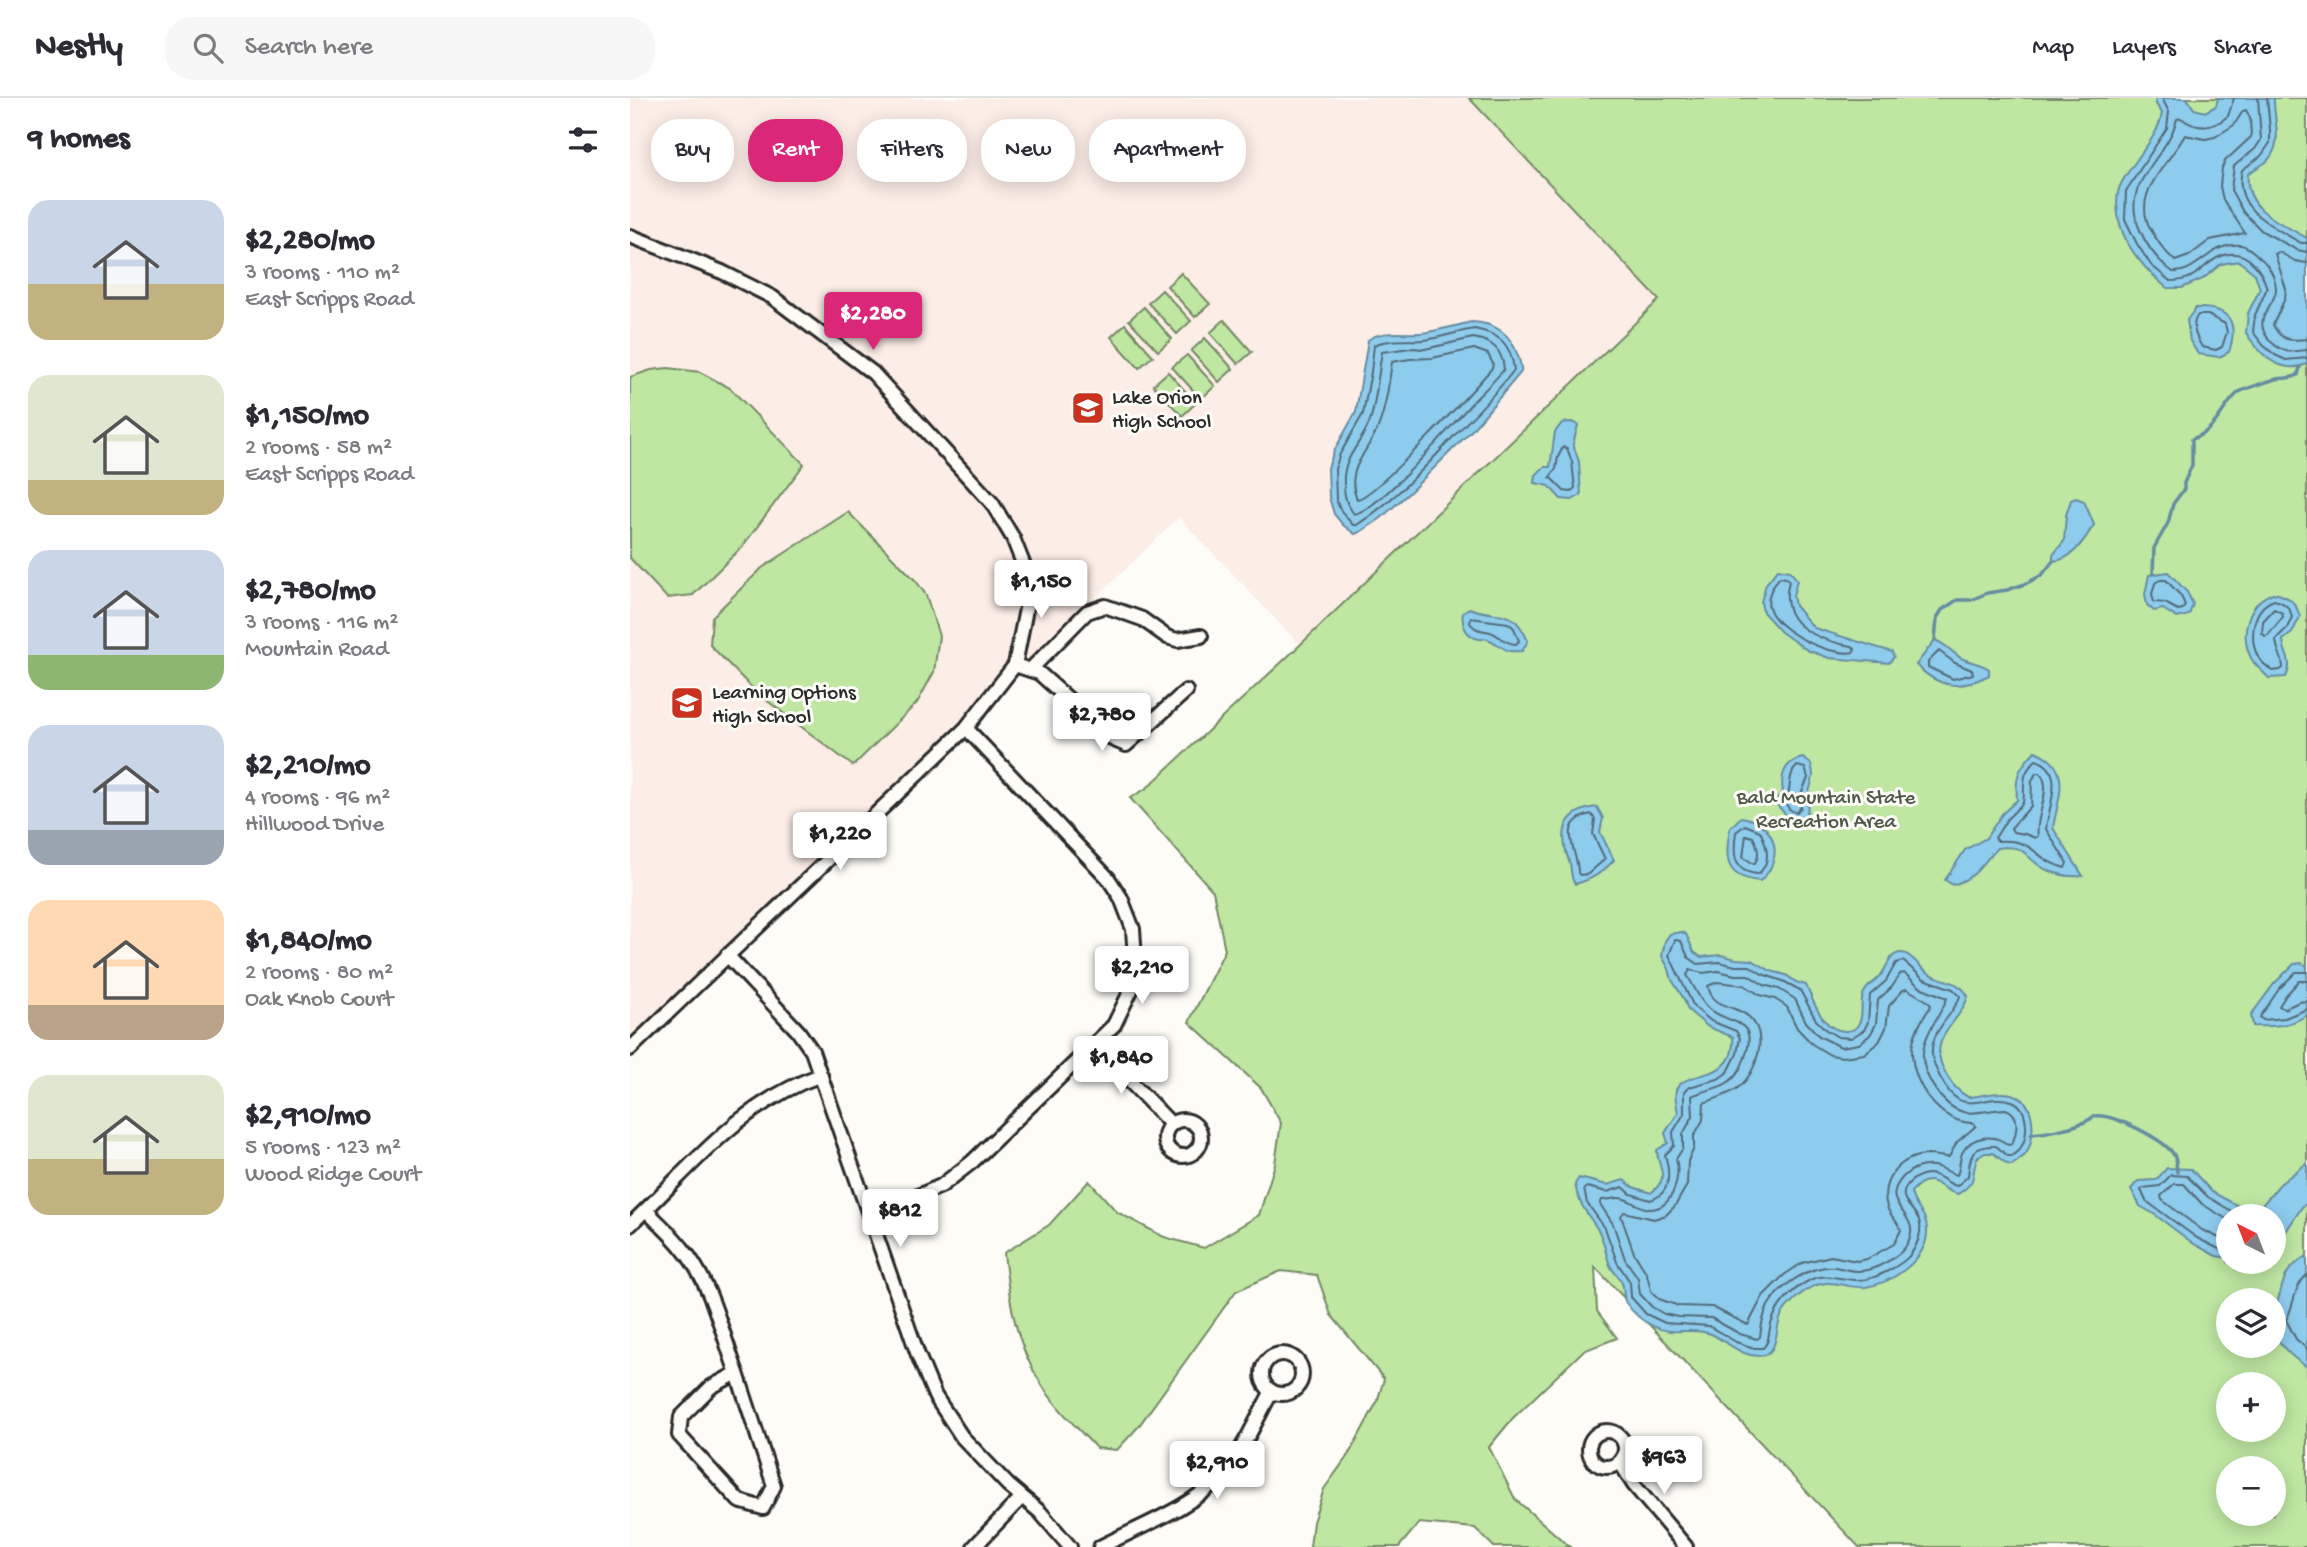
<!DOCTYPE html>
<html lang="en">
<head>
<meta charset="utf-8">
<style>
  body { margin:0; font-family:"Gochi Hand",sans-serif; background:#f7f7f7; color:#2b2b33; height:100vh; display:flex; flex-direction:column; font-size:26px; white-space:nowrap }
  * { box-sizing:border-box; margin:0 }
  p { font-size:23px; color:#7c7c81 }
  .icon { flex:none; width:38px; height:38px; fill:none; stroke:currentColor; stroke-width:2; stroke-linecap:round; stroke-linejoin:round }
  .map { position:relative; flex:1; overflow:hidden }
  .details { display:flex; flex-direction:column; background:#fff; width:630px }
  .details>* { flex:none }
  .guide { position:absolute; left:21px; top:21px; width:665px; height:63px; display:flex; gap:14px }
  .needle { width:46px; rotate:318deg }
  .buttons { position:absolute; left:1586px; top:1106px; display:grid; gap:14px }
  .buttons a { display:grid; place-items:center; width:70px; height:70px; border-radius:50%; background:#fff; box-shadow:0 4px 18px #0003; font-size:35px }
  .price { position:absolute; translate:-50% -60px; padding:0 16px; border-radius:7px; background:#fff; color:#222; font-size:23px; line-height:46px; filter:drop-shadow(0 2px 4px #0008) }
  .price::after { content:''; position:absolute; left:50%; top:42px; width:21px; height:16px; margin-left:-10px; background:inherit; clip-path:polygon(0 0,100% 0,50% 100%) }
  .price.active { background:#db2777; color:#fff }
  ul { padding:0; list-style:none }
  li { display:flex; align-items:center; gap:21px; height:175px; padding:0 28px }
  li span { display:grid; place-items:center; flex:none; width:196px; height:140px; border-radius:21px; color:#555 }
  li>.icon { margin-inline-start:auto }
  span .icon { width:84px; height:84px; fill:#fffc; stroke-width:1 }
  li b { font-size:30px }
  h2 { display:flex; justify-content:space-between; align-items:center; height:84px; padding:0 28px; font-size:30px }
  .chip { padding:0 24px; border-radius:28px; background:#fff; box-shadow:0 4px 18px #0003; font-size:24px; line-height:63px }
  .chip.active { background:#db2777; color:#fff }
  header { display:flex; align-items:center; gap:42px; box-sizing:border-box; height:98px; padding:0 35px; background:#fff; border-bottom:2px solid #e1e1e2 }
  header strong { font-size:33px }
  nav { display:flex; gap:38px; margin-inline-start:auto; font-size:24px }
  .search { width:490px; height:63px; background:#f7f7f7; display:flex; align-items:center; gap:18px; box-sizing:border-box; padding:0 24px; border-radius:28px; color:#7c7c81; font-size:26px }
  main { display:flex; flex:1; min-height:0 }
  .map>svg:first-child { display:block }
</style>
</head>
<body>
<header>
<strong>Nestly</strong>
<div class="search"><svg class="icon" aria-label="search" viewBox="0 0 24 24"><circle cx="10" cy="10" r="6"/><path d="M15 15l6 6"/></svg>Search here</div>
<nav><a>Map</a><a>Layers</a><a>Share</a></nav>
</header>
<main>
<section class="details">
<h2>9 homes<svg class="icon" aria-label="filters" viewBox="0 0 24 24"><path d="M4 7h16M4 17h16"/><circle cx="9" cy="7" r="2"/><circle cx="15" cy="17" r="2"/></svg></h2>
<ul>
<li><span style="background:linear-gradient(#c9d6e8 60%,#c2b280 0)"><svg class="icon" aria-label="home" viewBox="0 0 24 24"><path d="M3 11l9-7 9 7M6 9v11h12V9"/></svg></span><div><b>$2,280/mo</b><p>3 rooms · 110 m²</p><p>East Scripps Road</p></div></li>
<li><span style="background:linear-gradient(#dfe7d0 75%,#c2b280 0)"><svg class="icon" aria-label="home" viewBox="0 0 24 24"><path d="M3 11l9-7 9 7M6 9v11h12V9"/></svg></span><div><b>$1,150/mo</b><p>2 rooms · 58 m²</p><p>East Scripps Road</p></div></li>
<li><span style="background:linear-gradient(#c9d6e8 75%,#8fb573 0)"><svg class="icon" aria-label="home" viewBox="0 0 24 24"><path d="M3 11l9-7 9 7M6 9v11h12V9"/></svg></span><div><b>$2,780/mo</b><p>3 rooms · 116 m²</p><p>Mountain Road</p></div></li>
<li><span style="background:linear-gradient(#c9d6e8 75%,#9aa5b1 0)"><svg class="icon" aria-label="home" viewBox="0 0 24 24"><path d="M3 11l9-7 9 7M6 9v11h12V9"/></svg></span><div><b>$2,210/mo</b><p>4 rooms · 96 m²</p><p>Hillwood Drive</p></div></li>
<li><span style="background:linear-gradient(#ffd9b3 75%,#b9a48a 0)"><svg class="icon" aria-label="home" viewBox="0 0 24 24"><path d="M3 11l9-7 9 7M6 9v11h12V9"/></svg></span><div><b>$1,840/mo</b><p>2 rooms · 80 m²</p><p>Oak Knob Court</p></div></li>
<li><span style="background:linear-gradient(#dfe7d0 60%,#c2b280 0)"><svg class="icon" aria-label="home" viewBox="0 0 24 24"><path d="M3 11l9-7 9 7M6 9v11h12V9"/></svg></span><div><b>$2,910/mo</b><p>5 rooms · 123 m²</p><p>Wood Ridge Court</p></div></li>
</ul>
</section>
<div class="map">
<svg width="1677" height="1449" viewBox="0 0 1677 1449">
  <rect width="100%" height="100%" fill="#fdfcf7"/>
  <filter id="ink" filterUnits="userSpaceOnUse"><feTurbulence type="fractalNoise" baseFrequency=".0143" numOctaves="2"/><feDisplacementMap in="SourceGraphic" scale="14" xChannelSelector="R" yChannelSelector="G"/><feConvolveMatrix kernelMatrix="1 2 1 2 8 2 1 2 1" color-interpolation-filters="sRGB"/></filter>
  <g filter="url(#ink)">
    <path fill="#fcede6" d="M0,0H840L1029,202L670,547L549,419L401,563L360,594L0,943Z"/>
    <path fill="#bfe7a2" stroke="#758966" stroke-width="2" fill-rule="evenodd" d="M839,0H1677V1449H1229L965,1169L967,1213L987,1240L953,1253L883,1320L859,1349L885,1401L940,1449H864L845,1430L789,1425L769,1449H680L683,1424L694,1391L719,1356L747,1304L754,1281L701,1217L687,1177L651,1173L606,1193L508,1329L487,1352L466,1350C447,1329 425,1309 410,1284C385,1245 379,1200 374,1155L419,1127L459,1083L487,1114L534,1139L574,1150L629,1117L645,1066L651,1025L631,990L559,924L595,852L583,793L500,700L517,690L670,547L1029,202ZM1598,1118H1643V1164H1598ZM1598,1202H1643V1248H1598ZM1598,1286H1643V1332H1598ZM1598,1370H1643V1416H1598Z
      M551,175L580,206L565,219L537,188Z
      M532,192L561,223L547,236L518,205Z
      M514,209L542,241L528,253L499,222Z
      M594,222L622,254L608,266L580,235Z
      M495,226L523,258L509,270L481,239Z
      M575,240L603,271L589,284L561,253Z
      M557,257L585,288L571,301L542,269Z
      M38,270L70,274L100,290L174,366L112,449L63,497L37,500L0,460V279L21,272Z
      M538,274L566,305L552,318L523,287Z
      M218,414L286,483L296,497L309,538L304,574L287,605L223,668L127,595L80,547L82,519L132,470Z"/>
    <path fill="#8eccee" stroke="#668ca0" stroke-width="2" d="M1525,0H1557L1564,11L1575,14L1586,8L1588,0H1644C1643,21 1655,46 1636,64C1631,68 1623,71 1618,76C1614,112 1651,125 1677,140V266C1650,278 1629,255 1616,235L1618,215L1630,191L1625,176L1609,163L1591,166L1573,181L1552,190H1537C1508,166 1482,134 1488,94C1490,84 1498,74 1504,66C1515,49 1529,35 1532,15L1526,6Z
      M1566,210C1599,209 1609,223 1599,254L1589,259L1568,256L1560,243L1557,222Z
      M841,224C866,225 880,235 888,258C890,264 892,268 891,274L842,332L780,394L750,421L730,434L725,436L713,427L704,416L699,399L698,370L704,353L726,314L738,242C753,230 780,238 798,234C812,231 827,228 841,224Z
      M942,324L948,327L943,346L949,364L951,397L942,402L931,401L919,388L905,385L906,377L914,369H920L925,334L932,325Z
      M1446,400L1454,403L1464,427C1454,442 1443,462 1423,463V457L1434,443L1436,417L1441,402Z
      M1148,471L1160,473L1167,482L1163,498L1165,508L1184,530L1262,554L1264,559L1259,565L1199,560L1177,552L1151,534L1133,514L1131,504L1136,486Z
      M1538,474L1557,494L1563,506L1559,517L1547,520L1533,511L1524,513L1517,507L1515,496L1519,477Z
      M1643,495C1659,498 1666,504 1670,519L1662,535L1653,542C1654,558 1664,562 1656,579L1639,580C1633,574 1625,568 1621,560C1609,535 1618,504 1643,495Z
      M839,510C870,522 882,506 898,543L892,553C874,555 874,549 860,542C853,538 856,542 849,541C835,538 831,525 833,514Z
      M1305,542C1316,546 1323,556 1333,561C1342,565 1351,565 1359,571V577C1331,592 1310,591 1286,567Z
      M1405,653C1444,669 1428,699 1423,730L1453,778C1440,779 1427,777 1415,771C1392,759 1399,746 1367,750C1349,769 1348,778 1323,787L1315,782L1335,752L1356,740L1372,716L1387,702C1385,678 1388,671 1405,653Z
      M1173,660L1181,666C1185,679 1182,682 1179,694C1175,708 1184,717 1165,723L1155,716L1147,707L1148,699L1153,694C1150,677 1155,663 1173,660Z
      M967,709L973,720L970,734L984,762C972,775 961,782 945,786C940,779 942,774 940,766C929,737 931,713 967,709Z
      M1111,719C1146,724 1156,760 1130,783C1094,780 1095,761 1100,730Z
      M1052,834L1056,836L1064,854L1071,859L1091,857L1106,861L1122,862L1141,873L1156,877L1166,884L1176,887C1183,903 1193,934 1216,933C1222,933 1227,930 1229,925C1235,915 1228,902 1235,893C1238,887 1246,884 1250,878C1257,871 1259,855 1271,855C1281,855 1289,869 1297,874C1311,884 1329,881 1338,898C1331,926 1294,939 1316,976C1322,986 1327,993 1338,999C1353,998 1373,991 1387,998C1406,1006 1406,1043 1395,1057C1392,1060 1386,1064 1382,1067L1377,1066L1363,1055H1355L1347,1060C1340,1080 1349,1082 1328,1096C1308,1092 1302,1070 1281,1094C1283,1109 1297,1115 1297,1131C1299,1161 1262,1185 1236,1189C1218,1191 1201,1180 1184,1188C1173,1193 1159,1205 1152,1216C1145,1228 1149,1253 1134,1257C1114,1262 1097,1243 1081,1236C1061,1228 1043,1240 1019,1226C1011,1222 1002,1213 996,1205C992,1198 995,1192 992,1185C989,1178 983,1174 980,1167C975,1156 975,1143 968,1132C958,1116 948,1106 945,1086L949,1080L977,1087L994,1082L1003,1089L1021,1095C1042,1078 1027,1070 1027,1052L1038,1045L1035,1035L1048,1015C1047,1007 1044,999 1046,992C1056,969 1106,987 1103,939L1078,929L1058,912L1054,901L1042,882L1039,871L1032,858L1035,843L1040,836Z
      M1672,865L1677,868V917C1661,928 1643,929 1623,928L1621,917L1644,886L1664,866Z
      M1677,1065V1105L1672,1109L1647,1147L1643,1149V1118H1598V1160L1586,1158L1564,1146L1524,1116L1510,1108L1501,1091L1508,1083L1526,1082L1537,1070L1561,1071L1582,1094L1619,1114L1634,1105L1650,1086Z
      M1677,1158V1269C1648,1250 1639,1236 1648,1202C1655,1178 1654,1172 1677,1158Z"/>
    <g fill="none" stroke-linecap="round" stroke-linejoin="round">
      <path stroke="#536b79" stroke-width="2" d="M1532,0L1539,14L1537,30L1496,93L1495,121L1507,146L1521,167L1540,183C1568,183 1570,168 1589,159C1614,148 1630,168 1637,190L1625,217L1623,234L1633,247L1645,257L1656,262L1677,260
        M1604,0L1598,18C1583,31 1568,33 1551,20L1547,21C1536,63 1488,85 1510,132C1517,149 1528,163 1543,174C1569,175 1581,143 1611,147C1618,148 1624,154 1629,159C1638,166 1646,179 1646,191C1646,202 1636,210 1633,221C1629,234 1643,249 1656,253C1663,255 1670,252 1677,252
        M1628,0L1631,42L1625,51L1604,68L1601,92L1613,114L1632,133L1667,152L1677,154
        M1637,0L1640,32V45L1631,58L1612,72C1602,112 1644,129 1671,145H1677
        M1616,12L1620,20L1621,39L1595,63L1592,70L1590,88L1593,102L1615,135L1580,142L1559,158L1545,163C1534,153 1526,142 1519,128C1503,93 1539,66 1555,37L1575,41L1585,39L1604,27L1613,13Z
        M1677,165L1665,163L1649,154L1645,156L1656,191L1655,200L1643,227C1653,245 1660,242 1677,241
        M1568,217H1578L1595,226L1597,234L1592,249L1586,252L1572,249C1566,239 1560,227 1568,217Z
        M845,231C870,236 881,246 884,272C865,297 843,318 822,340C793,372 763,403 727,427H723L711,413L706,402L705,371L710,356L733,316L741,274L744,247C759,240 778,243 794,242C812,240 828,233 845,231Z
        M843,240C862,243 872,251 874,271C864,284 852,294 841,306C820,329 751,411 724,416C716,406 714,398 714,385C712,358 734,344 741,320C747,298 748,276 752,254L780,250L795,251Z
        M844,251L858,256L863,266L862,270C845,290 744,400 727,401C713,370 742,351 750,324C757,305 759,284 762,264L780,261L802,260Z
        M933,349L937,350L942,364L945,390L940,394L934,393L920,379L926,371L928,359Z
        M1150,479L1156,480L1159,483C1158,488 1156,494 1157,500C1158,532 1196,544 1222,548L1225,551L1224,554C1200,559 1145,533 1139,509C1136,499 1143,486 1150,479Z
        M1530,482H1536L1551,498L1555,507L1553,511L1548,512L1535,505L1524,504L1522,496L1525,485Z
        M1644,502C1654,504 1660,509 1662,519L1657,530L1646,541C1646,552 1653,559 1653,570L1650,572L1643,573C1637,569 1630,563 1627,557C1619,538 1623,509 1644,502Z
        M1644,511L1652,515L1653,519L1638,537L1635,538L1632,535L1633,523Z
        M841,520L878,525L884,530L889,543L886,546C874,546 870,537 860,534C851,531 847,534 840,525Z
        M1309,553L1325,565L1342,572L1343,576L1323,581L1298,569V564Z
        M1406,662C1437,671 1418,710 1416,731L1437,765L1435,770C1403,762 1406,740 1368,743L1365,740L1377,721L1393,705C1396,686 1389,678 1406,662Z
        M1167,668L1175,670L1178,680L1171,696V709L1166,715L1159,711L1155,704C1163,692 1156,679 1167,668Z
        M1406,675H1410C1424,691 1404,718 1408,738L1405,740L1395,736L1383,734L1381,730L1401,708L1402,683Z
        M961,716L965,721L963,736L975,761L958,776L950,777L948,775C949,754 924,725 961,716Z
        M1115,727L1130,733C1137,747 1142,765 1128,776C1102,774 1103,755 1106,734Z
        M1116,737L1123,739C1128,748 1131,758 1124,766L1113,759Z
        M1045,842L1051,843L1058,859L1068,866L1089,864L1105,868H1120L1132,876L1153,883L1170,892L1186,922L1196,932L1208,939L1221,940L1234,932L1238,924L1240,897L1256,883L1266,865L1273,863L1294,881L1323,891L1330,898C1325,916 1300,932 1302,956C1303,967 1308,976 1314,986C1335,1021 1354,994 1382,1003C1399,1009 1399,1038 1390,1051C1389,1052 1382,1058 1381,1058H1378L1366,1048C1341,1047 1340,1058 1338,1078L1327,1088C1317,1086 1311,1076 1298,1076C1292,1076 1284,1080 1279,1085C1265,1101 1283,1108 1289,1122C1293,1134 1287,1148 1280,1157C1275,1164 1265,1169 1258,1173C1248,1178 1239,1182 1227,1182C1211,1182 1196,1174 1180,1182C1161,1192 1144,1209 1140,1231C1138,1239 1139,1244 1133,1250H1124L1106,1244L1079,1228L1035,1225L1016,1216L1001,1199L1000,1184L987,1164L975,1130L957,1105L954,1091L957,1089L977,1094L993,1089L1001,1096L1020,1102C1042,1096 1040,1074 1035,1057L1044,1048L1043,1034L1054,1016V994L1059,989L1088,981L1098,974L1107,956L1110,940L1106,933L1081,923L1064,909L1039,857Z
        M1060,872L1073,875L1088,873L1105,877H1118L1134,887L1149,891L1165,901L1176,924L1189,938L1211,949L1229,946L1240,937L1246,926L1248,902L1262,889L1270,876L1274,875L1290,889L1317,900C1311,917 1298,930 1294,948C1288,972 1310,1007 1333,1014C1346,1017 1363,1011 1376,1011C1391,1016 1387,1034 1382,1046L1378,1047C1365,1035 1341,1037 1332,1055C1329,1063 1330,1071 1327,1077C1319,1075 1312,1069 1303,1068C1292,1067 1281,1071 1273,1079C1250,1104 1280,1112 1281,1131C1282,1139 1276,1150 1270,1155C1259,1164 1241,1174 1226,1173C1219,1173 1212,1170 1205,1169C1180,1167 1150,1187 1138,1208C1133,1218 1131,1229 1130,1239L1127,1241L1110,1236L1081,1220L1048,1219L1034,1216L1022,1209L1010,1196L1008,1180L995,1161L983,1126L970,1106L972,1102C978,1102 984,1100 989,1100C999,1100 1010,1111 1021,1111C1044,1110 1051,1077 1046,1061L1053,1050V1036L1063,1018L1062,998C1073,992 1086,992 1097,985C1107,979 1111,970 1115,959C1130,918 1097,928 1077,909C1070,903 1063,886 1057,877Z
        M1677,874H1666L1649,891L1630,919L1633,922L1655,920L1677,911
        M1677,883H1669L1656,897L1649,908L1654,911L1669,904L1677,903
        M1087,884L1114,887L1130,897L1145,901L1157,909L1167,930L1182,946L1200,957L1213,959L1234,956L1249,944L1256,930L1259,908L1273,892L1277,891L1299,904L1301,908C1292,921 1282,937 1282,953C1282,986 1309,1025 1344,1025L1346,1028L1327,1044L1319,1059C1312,1059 1304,1057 1297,1057C1270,1058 1249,1083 1257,1109C1260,1118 1268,1124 1271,1132L1264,1146L1237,1161L1227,1163L1201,1158L1172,1165L1154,1177L1133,1198L1118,1227L1082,1209L1049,1208L1029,1201L1021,1193L1017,1176L1004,1155L991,1118L994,1114L1024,1121L1036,1117L1045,1108L1057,1087L1058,1063L1064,1050V1038L1073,1022L1074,1005C1086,1000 1098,998 1109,989C1127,975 1139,936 1119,919C1103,905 1083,912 1078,888Z
        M1598,1122L1572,1106L1554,1086H1544L1531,1098L1532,1102L1572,1132L1598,1144
        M1598,1153L1589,1151L1567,1140L1516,1103L1511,1092L1513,1090L1530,1088L1541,1077L1557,1078L1578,1099L1610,1118
        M1677,1177C1663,1189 1665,1207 1656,1222L1666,1241L1677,1251"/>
      <path stroke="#668ca0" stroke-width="3.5" d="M1523,476L1524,450L1538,425L1543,406L1554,391V385L1562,367V341C1587,333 1591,309 1609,294C1612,292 1642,282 1646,281C1655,279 1658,282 1668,277L1670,269
        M1305,542L1307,520L1312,512L1327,502H1341L1357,495L1377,492L1395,486L1412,477L1423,463
        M1401,1036C1415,1035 1455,1028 1464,1018C1482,1015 1534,1041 1544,1057C1547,1062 1546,1068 1547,1074"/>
      <defs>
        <path id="minor" d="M0,138L92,174L142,199L243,275L362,405L383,440L396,473V511L385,567L336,630L0,951
          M385,567L409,575L484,642L496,647L556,593
          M400,572L457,514L475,508L512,521L537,539L547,542L571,538
          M97,857L168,933L182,953L288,1257L305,1298L332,1339L378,1387L410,1414L440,1449
          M465,947L541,1026
          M535 1040a18 18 0 1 1 36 0a18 18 0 1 1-36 0Z
          M16,1112C28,1125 42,1137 53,1151C82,1186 91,1233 107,1275L81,1289L51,1319L49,1337L109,1403L133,1410L144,1388L107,1275
          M241,1118L311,1088L342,1064L484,927L503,888L505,861L503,831L491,800L478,780L336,630
          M0,1127C62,1069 108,1006 191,977
          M632 1276a20 20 0 1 1 40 0a20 20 0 1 1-40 0Z
          M959 1351a18 18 0 1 1 36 0a18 18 0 1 1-36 0Z
          M990,1364L1004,1387L1056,1449
          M344,1449L392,1399
          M470,1449C509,1429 563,1409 592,1377C613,1353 627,1320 642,1293"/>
      </defs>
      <use href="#minor" stroke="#2b2b2b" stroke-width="18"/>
      <use href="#minor" stroke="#fdfcf7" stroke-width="12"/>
    </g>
  </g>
  <defs>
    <symbol id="school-square" viewBox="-11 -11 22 22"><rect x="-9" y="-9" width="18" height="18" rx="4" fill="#c8321e" stroke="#fdfcf7"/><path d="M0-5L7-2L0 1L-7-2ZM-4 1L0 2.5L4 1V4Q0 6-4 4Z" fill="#fff"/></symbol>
  </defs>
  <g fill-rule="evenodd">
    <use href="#school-square" x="439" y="291" width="38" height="38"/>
    <use href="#school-square" x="38" y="586" width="38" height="38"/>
  </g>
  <g text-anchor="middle" stroke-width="6" stroke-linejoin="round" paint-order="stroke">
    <g font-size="21" fill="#2b2b2b" stroke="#fdfcf7" text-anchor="start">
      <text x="482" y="305">Lake Orion<tspan x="482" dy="24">High School</tspan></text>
      <text x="82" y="600">Learning Options<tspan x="82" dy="24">High School</tspan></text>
    </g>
    <g font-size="21" fill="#505a49" stroke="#fdfcf7">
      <text x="1196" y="705">Bald Mountain State<tspan x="1196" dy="24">Recreation Area</tspan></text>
    </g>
  </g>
</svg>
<div class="buttons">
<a><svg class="needle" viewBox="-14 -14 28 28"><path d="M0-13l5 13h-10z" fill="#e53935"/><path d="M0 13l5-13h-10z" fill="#7c7c81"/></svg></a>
<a><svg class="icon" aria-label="layers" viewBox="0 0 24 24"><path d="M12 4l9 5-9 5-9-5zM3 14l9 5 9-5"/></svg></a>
<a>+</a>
<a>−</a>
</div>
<b class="price active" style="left:243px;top:254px">$2,280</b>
<b class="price" style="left:411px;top:522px">$1,150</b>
<b class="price" style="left:472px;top:655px">$2,780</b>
<b class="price" style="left:210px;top:774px">$1,220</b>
<b class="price" style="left:512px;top:908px">$2,210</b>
<b class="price" style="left:491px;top:998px">$1,840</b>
<b class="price" style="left:270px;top:1151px">$812</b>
<b class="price" style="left:1034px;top:1398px">$963</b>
<b class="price" style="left:587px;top:1403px">$2,910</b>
<div class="guide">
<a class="chip">Buy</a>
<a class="chip active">Rent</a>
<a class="chip">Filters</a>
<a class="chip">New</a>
<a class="chip">Apartment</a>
</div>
</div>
</main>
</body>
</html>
